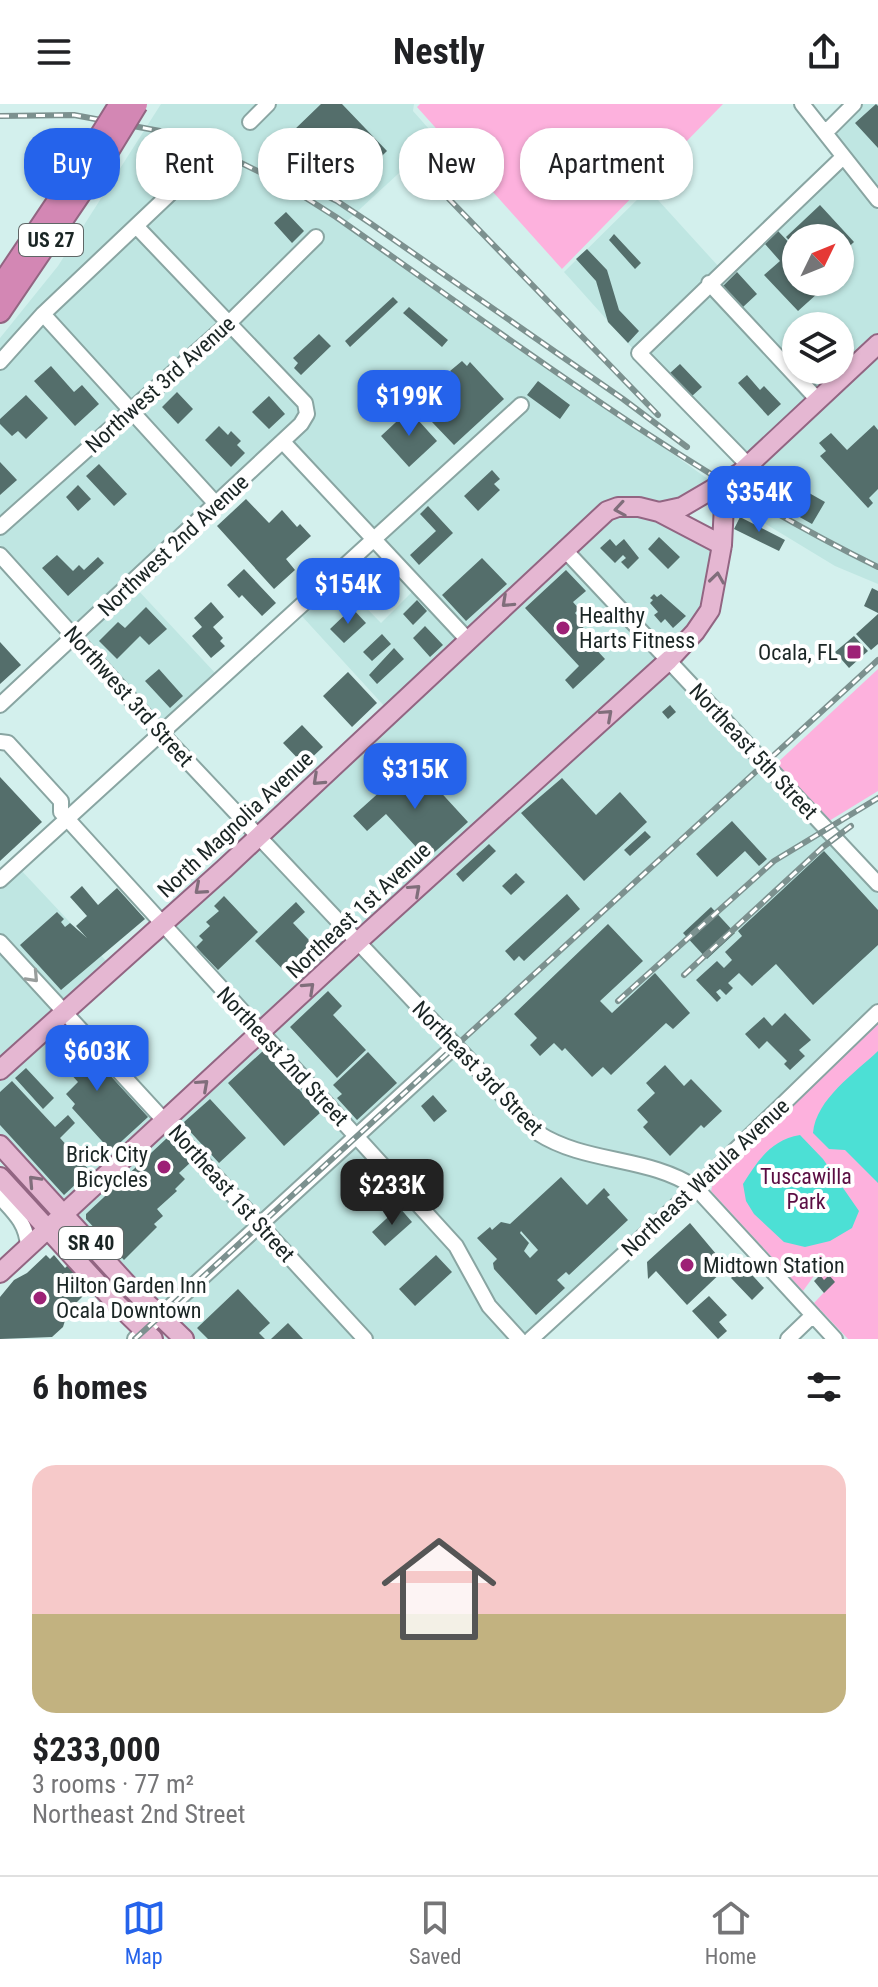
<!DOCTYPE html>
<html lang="en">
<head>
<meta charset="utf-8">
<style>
  body { margin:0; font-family:"Roboto Condensed",sans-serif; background:#f2f2f2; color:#202124; height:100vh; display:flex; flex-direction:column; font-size:30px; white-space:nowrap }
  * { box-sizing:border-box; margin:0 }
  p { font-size:26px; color:#757577 }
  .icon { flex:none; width:44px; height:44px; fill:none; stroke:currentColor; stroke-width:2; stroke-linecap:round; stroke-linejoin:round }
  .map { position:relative; height:1235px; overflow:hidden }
  .panel { display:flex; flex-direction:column; background:#fff; flex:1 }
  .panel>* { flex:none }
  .top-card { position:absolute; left:24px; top:24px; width:830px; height:72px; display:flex; gap:16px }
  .needle { width:52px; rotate:47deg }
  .fabs { position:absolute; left:782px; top:120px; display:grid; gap:16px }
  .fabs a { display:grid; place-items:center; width:72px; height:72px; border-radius:50%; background:#fff; box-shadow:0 2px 6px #0004; font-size:40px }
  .price { position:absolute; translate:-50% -68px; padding:0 18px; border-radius:16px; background:#2563eb; color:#fff; font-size:26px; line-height:52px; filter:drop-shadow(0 2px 4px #0008) }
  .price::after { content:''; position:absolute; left:50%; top:48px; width:24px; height:18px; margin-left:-12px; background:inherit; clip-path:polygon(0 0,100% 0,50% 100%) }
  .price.current { background:#222; color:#fff }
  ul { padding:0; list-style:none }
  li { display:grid; align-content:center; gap:16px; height:424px; padding:0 32px }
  li span { display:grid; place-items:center; height:248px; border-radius:24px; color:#555 }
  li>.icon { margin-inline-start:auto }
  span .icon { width:144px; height:144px; fill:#fffc; stroke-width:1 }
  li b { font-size:34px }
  h2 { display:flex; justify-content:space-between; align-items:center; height:96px; padding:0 32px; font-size:34px }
  .tag { padding:0 28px; border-radius:32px; background:#fff; box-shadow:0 2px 6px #0004; font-size:28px; line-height:72px }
  .tag.current { background:#2563eb; color:#fff }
  header { display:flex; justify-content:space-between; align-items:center; height:104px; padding:0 32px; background:#fff; font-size:36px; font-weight:700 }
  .menu { display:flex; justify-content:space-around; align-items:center; height:112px; border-top:2px solid #e0e0e0; background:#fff; font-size:22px; color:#757577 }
  .menu a { display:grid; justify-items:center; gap:4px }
  .menu .current { color:#2563eb }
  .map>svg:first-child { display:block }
</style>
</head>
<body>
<header><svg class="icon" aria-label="menu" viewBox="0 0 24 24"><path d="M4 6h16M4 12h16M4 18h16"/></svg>Nestly<svg class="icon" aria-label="share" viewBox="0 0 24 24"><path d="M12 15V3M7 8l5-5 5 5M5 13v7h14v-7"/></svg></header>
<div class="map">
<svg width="878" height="1235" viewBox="0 0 878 1235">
  <rect width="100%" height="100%" fill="#d3f0ed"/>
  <path fill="#bfe6e2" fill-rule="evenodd" d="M161,0H260L241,18L249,26L276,0H414L413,7L437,34L347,117L712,378L697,388L660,402L619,397L468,527L381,435L529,301L521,293L374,427L291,337L314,314L315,308L238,218L324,132L316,125L230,211L146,122L204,66L196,58L0,250V234L58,162Z
    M861,0H878V86L832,29Z
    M841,62L878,106V232L819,288L799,266H840V222H796V263L718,179ZM796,134H840V178H796Z
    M648,85L719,163L634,246L564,168Z
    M136,131L221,219L132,300L52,210Z
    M709,188L810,297L750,353L647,248Z
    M43,219L122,309L0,416V267Z
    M228,227L299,303L301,310L218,393L139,309Z
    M878,248V480L835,462L731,399L744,374Z
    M130,317L208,402L76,524L0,441V430Z
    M618,409L653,413L715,445L705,504L669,547L573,445Z
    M563,453L660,556L358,830L266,733Z
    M338,475L381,519L413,487L459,535L386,604L300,510Z
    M136,484L217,571L162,621L84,532Z
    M668,564L878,790V901L696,1076L679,1065L561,1036L543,1025L366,838Z
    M257,741L349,839L261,921L170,820Z
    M20,765L109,860L67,900L0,829V783Z
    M0,847L57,908L0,959Z
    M356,847L447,943L358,1024L269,929Z
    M65,916L157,1015L64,1102L0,1032V974Z
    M260,937L349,1032L262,1112L173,1015Z
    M454,951L534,1034L554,1047L669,1075L686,1085L525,1232L494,1198L461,1137L366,1032Z
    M164,1023L253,1120L161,1204L72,1110Z
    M357,1040L451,1145L511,1235H374L269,1120Z
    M260,1128L357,1235H193L169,1212Z"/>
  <path fill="#fdb1dd" d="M420,0H723L562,165L417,3Z
    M878,565V687L829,717L776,660Z
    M878,918V1235H848L814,1199L829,1183L816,1169L803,1187L711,1087L714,1075Z"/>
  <path fill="#4ce0d5" d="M878,947V1079L845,1046L829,1045L813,1029C816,995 855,969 878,947Z
    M800,1031L823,1055L859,1107L852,1124L830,1137L805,1143L784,1138L754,1110L746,1097L743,1080C758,1056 771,1036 800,1031Z"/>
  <path fill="#546e6b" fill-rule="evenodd" d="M321,0H342L387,47L349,84L293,27Z
    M876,0L878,2V44L855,19Z
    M820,101L854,138L840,151V134H796V144L786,133Z
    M286,108L304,127L292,139L274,119Z
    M778,127L796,146V178L828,180L798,207L764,171L780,157L765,140Z
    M614,130L641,159L635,165L609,136Z
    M587,145L607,166L619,206L639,227L628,239L608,218L596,177L576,155Z
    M737,168L757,190L743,203L723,182Z
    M393,193L398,198L350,243L345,237Z
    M409,203L448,236L442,243L403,209Z
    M319,230L331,242L301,271L294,264L298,259L293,254Z
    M462,257L467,262L470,258L504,295L454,341L432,318L439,313L426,299L437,289L432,284L444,272L449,277L455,272L450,267Z
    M680,260L702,283L692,292L670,269Z
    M51,262L74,288L82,281L99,300L75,322L34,277Z
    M747,271L760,286L764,282L781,300L768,312L738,279Z
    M538,277L570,301L560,315L527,291Z
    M177,288L193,305L178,320L162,303Z
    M26,291L48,314L26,335L18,327L12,332L0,320V315Z
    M269,292L285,310L269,325L252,308Z
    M409,306L437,337L409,363L381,332Z
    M874,321L878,326V385L869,394L873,399L868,404L820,352L826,347L819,339L831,329L847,346Z
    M219,322L228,331L231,327L241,337L237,341L245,349L231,363L205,336Z
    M0,358L17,376L0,391Z
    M99,360L127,390L114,402L86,372Z
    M780,365L795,381L825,398L812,420L780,402L761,382Z
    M492,366L500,375L494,380L500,386L478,407L464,392Z
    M78,381L91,395L78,407L66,393Z
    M246,395L269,419L282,406L297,423L300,420L311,432L286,455L295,466L274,485L217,422Z
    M428,402L453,429L419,461L410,451L436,427L420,410Z
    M740,413L785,436L779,447L734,425Z
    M659,433L680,453L668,465L648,445Z
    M610,435L616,442L624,435L639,454L628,465L621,458L626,454L623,451L615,459L600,444Z
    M57,451L73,467L79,461L84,466L98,453L104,459L68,492L42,464Z
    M482,454L507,480L466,517L442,491Z
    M381,463L393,477L367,501L354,488Z
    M244,465L276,499L262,512L242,491L239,494L227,481Z
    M566,466L586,487L573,498L579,505L575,509L586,521L579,527L605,555L573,585L565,576L579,562L525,504Z
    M872,484L878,487V509L864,502Z
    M654,490L657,493L661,490L686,512L673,524L665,515L661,519L654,511L658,508L650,499L653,496L650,494Z
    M417,496L427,507L413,521L403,510Z
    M211,498L224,513L213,523L223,534L220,537L225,542L211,554L192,532L202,523L194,514Z
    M146,503L167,525L149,541L140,532L117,555L99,537L118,518L125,524Z
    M352,504L366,519L344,539L330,525Z
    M878,510V540L871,546L856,530Z
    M425,522L443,541L430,553L413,534Z
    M382,530L391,540L372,557L363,548Z
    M854,532L868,547L849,564L835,548Z
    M0,538L21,561L0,580Z
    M394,544L404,555L377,580L369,571Z
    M159,565L183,592L170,604L145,577Z
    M348,568L377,599L352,623L323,592Z
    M670,601L676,608L668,615L662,608Z
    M302,621L323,643L304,661L283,639Z
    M413,658L468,718L427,755L386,710L367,727L353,712Z
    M0,673L42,718L0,757Z
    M562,674L596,711L620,688L647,718L584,777L521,709Z
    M732,717L767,755L759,762L745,747L717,773L696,750Z
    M645,727L651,733L630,752L624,746Z
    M489,740L496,747L463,778L456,770Z
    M824,747L878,806V841L813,901L776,860L752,882L739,869L728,879L733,884L726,891L720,885L716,888L721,894L717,898L696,876L717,857L724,864L732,856L725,848L742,832L738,827Z
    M516,769L525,778L511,791L502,782Z
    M82,782L98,801L117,784L145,815L61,886L20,841L57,808L64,815L61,818L65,823L70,819L87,834L76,822L87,812L70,793Z
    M567,790L580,805L524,857L519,852L514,857L505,847Z
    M224,792L258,828L218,866L196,843L203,836L199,832L210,822L206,818L219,807L214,802Z
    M296,798L305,808L293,819L324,852L296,879L255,837Z
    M711,803L735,829L707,855L683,829Z
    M608,820L643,857L600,897L612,909L655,869L690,909L673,925L666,919L611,971L603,963L592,973L565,944L562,947L554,939L540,952L530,941L537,934L514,910Z
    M328,887L342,902L333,911L366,946L337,974L290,923Z
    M785,909L811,936L799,946L805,952L790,966L784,960L787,957L767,937L759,945L745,930L764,913L772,922Z
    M68,925L148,1013L111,1047L72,1004L75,1000L66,990L78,978L47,944Z
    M264,946L320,1009L284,1042L228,979Z
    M368,948L397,979L357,1016L337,994L342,990L333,981Z
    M665,961L684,982L691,975L722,1007L704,1024L701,1021L670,1052L643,1023L648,1018L637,1006L655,989L646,979Z
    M26,964L54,994L43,1005L15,974Z
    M12,977L55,1023L68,1011L75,1019L60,1034L90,1067L64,1091L0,1021V988Z
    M433,991L447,1007L434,1018L421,1002Z
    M210,995L246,1034L219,1059L185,1022L184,1018Z
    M167,1034L190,1059L179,1069L185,1075L175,1085L177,1087L157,1105L163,1112L154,1120L157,1123L124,1156L86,1115V1110Z
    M561,1073L587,1101L604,1084L610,1091L607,1093L628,1116L569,1171L566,1168L557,1176L565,1184L536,1211L494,1165L493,1159L497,1155L477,1134L490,1123L492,1126L501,1118L510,1120ZM521,1127L538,1146L530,1154L524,1147L529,1139L520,1129Z
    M399,1103L412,1118L385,1142L372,1128Z
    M690,1119L727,1163L687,1201L656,1167L648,1175L647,1158Z
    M46,1151L50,1155L54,1151L65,1164L68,1161L90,1185L68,1207L63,1223L52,1233L0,1235V1193L14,1176L27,1169Z
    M436,1151L452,1168L415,1202L399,1185Z
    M744,1162L764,1184L752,1196L731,1174Z
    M820,1171L824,1176L829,1171L835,1178L824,1189L814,1177Z
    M238,1185L270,1219L259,1229L265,1235H208L197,1224Z
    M709,1192L727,1211L719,1218L727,1227L718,1235L692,1207Z
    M288,1219L303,1235H271Z"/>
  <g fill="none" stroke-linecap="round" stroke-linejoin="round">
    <defs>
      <path id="minor" d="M802,0L878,96
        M250,18L268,0
        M825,29L854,0
        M709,179L818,296
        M43,210L217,401
        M0,258L43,210L195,66
        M283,338L467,535
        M749,362L639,249L842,54
        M0,423L229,219L316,133
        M564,445L878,780
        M0,451L161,629L538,1029C586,1060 649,1052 696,1084L835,1235
        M0,601L301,320L307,310L305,299L137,123
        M0,638L8,639L61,697V708L456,1142L489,1202L519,1235
        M0,776L521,301
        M0,838L365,1235
        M0,1093C15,1109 27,1120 28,1143
        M135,1235L455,942
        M531,1235L696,1084L878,908
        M788,1235L813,1211"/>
      <path id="major" d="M659,408L722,441
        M0,966L225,764L607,407L618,403H639L659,408L682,403L740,369L878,240
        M0,1041L127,1180L184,1235
        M0,1073L112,1195L153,1235
        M0,1169L363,833L669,556L695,528L710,506L722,441L724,401L740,370"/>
      <path id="highway" d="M0,183L84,58
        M0,208L99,62"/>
    </defs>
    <use href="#minor" stroke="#89a5a2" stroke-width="18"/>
    <use href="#major" stroke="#926582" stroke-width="22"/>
    <use href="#highway" stroke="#926582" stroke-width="24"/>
    <use href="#minor" stroke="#fff" stroke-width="14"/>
    <use href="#major" stroke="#e5b7d2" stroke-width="18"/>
    <use href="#highway" stroke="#d387b4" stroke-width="20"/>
    <defs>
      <path id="rail" d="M0,12L74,11L160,27L223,50L284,80L336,113C512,236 684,368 878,463
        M301,79L337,97L370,119L623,295L687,343
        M449,95L658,311
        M684,871L823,743L851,722
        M618,897L774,757L878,694
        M135,1235L878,556"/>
    </defs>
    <use href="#rail" stroke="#7c918f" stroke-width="6"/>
    <use href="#rail" stroke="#fff" stroke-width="3" stroke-dasharray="9" stroke-linecap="butt"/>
    <defs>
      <path id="highway-bridge" d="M84,58L120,0
        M99,62L137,0"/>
    </defs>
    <use href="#highway-bridge" stroke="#926582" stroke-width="24" stroke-linecap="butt"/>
    <use href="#highway-bridge" stroke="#d387b4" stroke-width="20"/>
  </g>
  <defs><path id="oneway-chevron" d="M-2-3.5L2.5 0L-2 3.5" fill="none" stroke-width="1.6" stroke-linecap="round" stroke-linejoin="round" transform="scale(2)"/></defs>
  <g stroke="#806e7b">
    <use href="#oneway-chevron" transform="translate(620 405) rotate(171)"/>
    <use href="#oneway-chevron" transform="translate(717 474) rotate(-82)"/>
    <use href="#oneway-chevron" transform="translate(507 498) rotate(137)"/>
    <use href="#oneway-chevron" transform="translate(607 611) rotate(-42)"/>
    <use href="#oneway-chevron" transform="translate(318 676) rotate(137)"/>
    <use href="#oneway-chevron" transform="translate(200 785) rotate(139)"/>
    <use href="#oneway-chevron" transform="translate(415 786) rotate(-42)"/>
    <use href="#oneway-chevron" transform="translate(309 884) rotate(-43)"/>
    <use href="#oneway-chevron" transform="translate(203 981) rotate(-42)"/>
    <use href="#oneway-chevron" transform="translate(34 1077) rotate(-133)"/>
  </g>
  <use stroke="#989d9c" href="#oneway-chevron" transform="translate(33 873) rotate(47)"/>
  <g fill="#9d2176" stroke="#fff" stroke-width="3">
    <circle cx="563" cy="524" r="8"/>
    <rect x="846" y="540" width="16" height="16" rx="4"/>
    <circle cx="164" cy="1063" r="8"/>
    <circle cx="687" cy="1161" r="8"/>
    <circle cx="40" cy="1194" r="8"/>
  </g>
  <g text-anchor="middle" stroke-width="8" stroke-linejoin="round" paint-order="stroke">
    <g fill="#fff" stroke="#5f6666" stroke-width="2">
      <rect x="19" y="120" width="64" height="32" rx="6"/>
      <rect x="59" y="1123" width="64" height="32" rx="6"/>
    </g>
    <g font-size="20" font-weight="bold" fill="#1a2524">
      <text x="51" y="143">US 27</text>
      <text x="91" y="1146">SR 40</text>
    </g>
    <g font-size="22" fill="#1a2524" stroke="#fff">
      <text transform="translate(160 280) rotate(-42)" y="8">Northwest 3rd Avenue</text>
      <text transform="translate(173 441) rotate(-43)" y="8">Northwest 2nd Avenue</text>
      <text transform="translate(129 592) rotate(48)" y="8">Northwest 3rd Street</text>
      <text transform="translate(754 647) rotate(47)" y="8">Northeast 5th Street</text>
      <text transform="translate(235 720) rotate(-43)" y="8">North Magnolia Avenue</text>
      <text transform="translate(358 806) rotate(-43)" y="8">Northeast 1st Avenue</text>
      <text transform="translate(283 952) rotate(47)" y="8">Northeast 2nd Street</text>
      <text transform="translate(478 964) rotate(46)" y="8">Northeast 3rd Street</text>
      <text transform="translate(705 1073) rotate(-43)" y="8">Northeast Watula Avenue</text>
      <text transform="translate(232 1089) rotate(48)" y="8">Northeast 1st Street</text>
    </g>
    <g font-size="22" fill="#1a2524" stroke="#fff" text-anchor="start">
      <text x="579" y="519">Healthy<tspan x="579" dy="25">Harts Fitness</tspan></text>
      <text x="838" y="556" text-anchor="end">Ocala, FL</text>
      <text x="148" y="1058" text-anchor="end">Brick City<tspan x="148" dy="25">Bicycles</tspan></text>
      <text x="703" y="1169">Midtown Station</text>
      <text x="56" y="1189">Hilton Garden Inn<tspan x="56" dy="25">Ocala Downtown</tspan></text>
    </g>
    <g font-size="22" fill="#5b0d43" stroke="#fff">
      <text x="806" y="1080">Tuscawilla<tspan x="806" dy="25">Park</tspan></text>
    </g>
  </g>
</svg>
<div class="fabs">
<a><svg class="needle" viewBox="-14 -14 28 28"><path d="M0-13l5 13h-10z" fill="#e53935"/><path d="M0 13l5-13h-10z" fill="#757577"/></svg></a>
<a><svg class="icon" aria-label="layers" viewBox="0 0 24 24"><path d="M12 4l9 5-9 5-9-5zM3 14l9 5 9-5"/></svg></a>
</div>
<b class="price" style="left:409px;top:334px">$199K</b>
<b class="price" style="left:759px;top:430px">$354K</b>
<b class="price" style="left:348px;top:522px">$154K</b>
<b class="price" style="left:415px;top:707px">$315K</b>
<b class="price" style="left:97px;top:989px">$603K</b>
<b class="price current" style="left:392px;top:1123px">$233K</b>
<div class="top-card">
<a class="tag current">Buy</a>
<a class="tag">Rent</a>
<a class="tag">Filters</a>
<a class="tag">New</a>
<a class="tag">Apartment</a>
</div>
</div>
<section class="panel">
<h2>6 homes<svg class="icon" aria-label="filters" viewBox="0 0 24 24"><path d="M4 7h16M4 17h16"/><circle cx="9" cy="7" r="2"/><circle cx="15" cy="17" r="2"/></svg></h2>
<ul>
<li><span style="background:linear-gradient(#f6c9c9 60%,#c2b280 0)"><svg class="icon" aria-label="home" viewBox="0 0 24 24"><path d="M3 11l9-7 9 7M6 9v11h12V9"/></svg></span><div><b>$233,000</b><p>3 rooms · 77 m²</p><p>Northeast 2nd Street</p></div></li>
</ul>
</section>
<nav class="menu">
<a class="current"><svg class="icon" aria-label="map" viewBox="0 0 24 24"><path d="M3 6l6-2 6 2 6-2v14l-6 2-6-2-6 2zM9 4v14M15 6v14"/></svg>Map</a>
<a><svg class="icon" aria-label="saved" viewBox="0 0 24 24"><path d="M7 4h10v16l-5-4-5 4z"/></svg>Saved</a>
<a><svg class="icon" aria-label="home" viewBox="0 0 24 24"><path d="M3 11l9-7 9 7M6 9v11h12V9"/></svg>Home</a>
</nav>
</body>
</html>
